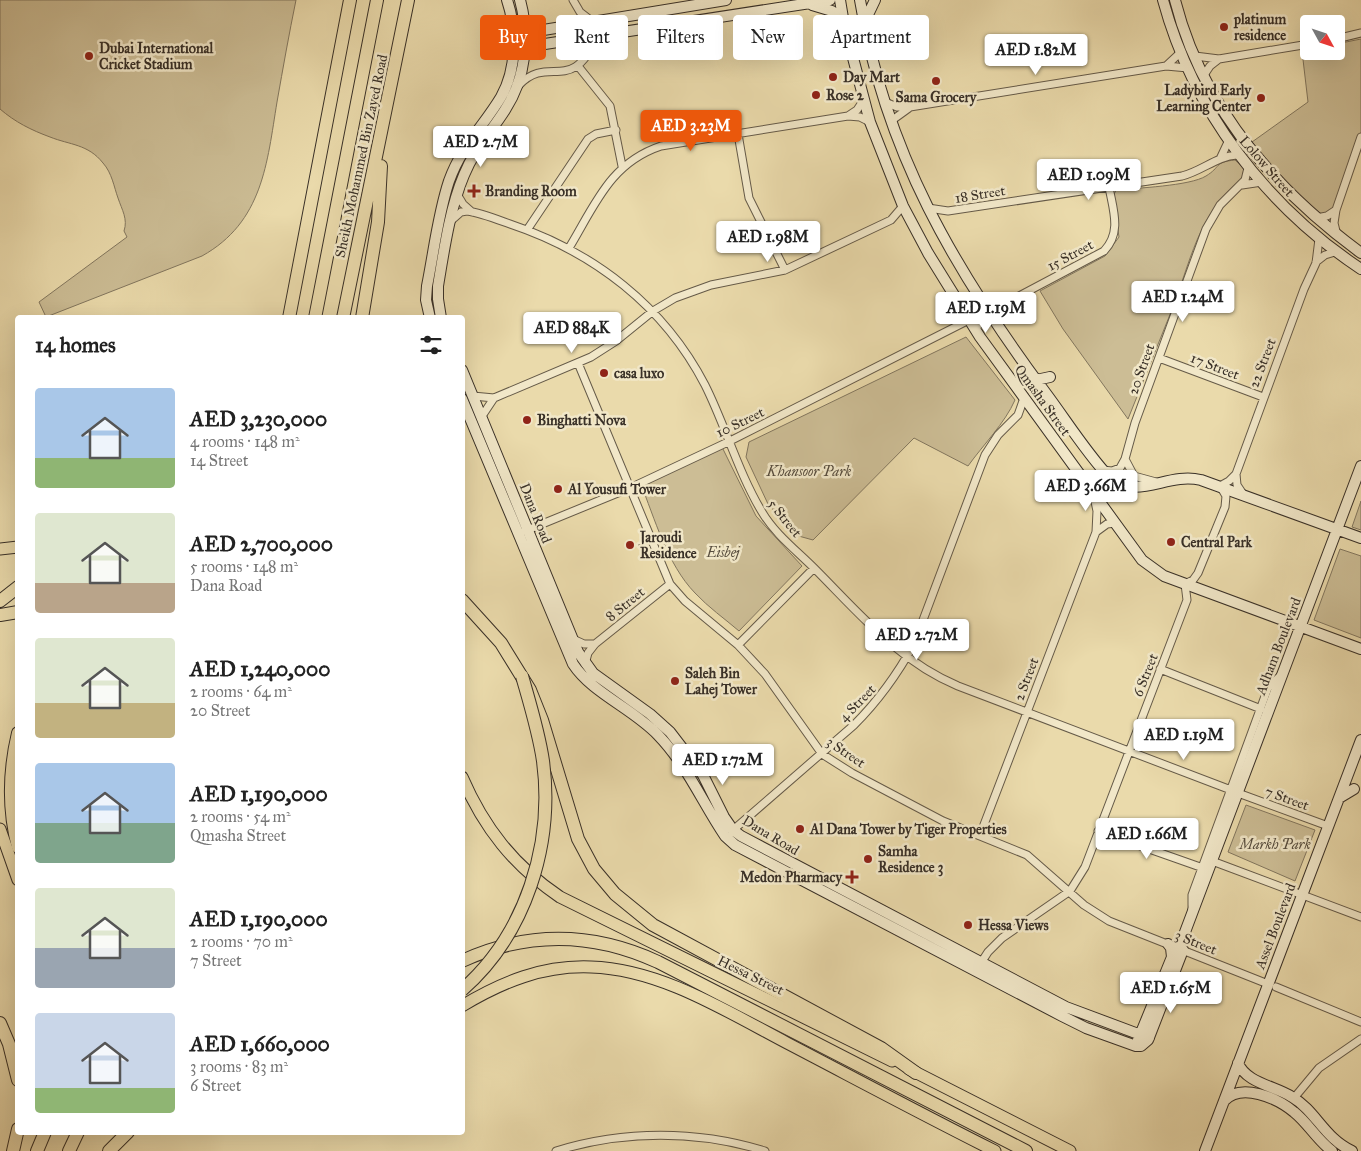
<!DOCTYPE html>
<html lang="en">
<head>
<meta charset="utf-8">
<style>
  body { margin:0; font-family:"IM FELL Great Primer",serif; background:#f6f6f6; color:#222; height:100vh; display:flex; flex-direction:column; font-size:19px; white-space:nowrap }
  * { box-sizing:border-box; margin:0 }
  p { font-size:16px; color:#767676 }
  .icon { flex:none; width:28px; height:28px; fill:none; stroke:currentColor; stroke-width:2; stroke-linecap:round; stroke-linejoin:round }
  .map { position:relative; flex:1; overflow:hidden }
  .sheet { position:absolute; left:15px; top:315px; width:450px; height:820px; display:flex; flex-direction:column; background:#fff; border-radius:5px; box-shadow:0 5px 20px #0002 }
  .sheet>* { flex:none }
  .guide { position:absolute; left:480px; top:15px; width:475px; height:45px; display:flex; gap:10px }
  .needle { width:32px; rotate:130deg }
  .tools { position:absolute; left:1300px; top:15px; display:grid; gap:10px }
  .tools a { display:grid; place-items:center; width:45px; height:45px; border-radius:5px; background:#fff; box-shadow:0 5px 20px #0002; font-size:25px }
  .price { position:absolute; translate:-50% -42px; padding:0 11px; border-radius:5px; background:#fff; color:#222; font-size:16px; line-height:32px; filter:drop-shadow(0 1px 2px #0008) }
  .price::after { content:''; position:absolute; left:50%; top:30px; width:15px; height:11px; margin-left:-8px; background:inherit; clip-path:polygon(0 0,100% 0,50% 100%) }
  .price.active { background:#ea580c; color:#fff }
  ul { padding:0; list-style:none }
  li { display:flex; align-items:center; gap:15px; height:125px; padding:0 20px }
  li span { display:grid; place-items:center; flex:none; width:140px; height:100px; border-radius:5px; color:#555 }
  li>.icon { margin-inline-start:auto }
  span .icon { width:60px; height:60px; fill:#fffc; stroke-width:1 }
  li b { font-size:21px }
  h2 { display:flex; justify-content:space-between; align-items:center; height:60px; padding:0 20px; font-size:21px }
  .tag { padding:0 18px; border-radius:5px; background:#fff; box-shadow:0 5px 20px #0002; font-size:18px; line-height:45px }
  .tag.active { background:#ea580c; color:#fff }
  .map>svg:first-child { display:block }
</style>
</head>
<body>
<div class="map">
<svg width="1361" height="1151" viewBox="0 0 1361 1151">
  <rect width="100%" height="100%" fill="#eadaab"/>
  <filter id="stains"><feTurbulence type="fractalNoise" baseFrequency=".004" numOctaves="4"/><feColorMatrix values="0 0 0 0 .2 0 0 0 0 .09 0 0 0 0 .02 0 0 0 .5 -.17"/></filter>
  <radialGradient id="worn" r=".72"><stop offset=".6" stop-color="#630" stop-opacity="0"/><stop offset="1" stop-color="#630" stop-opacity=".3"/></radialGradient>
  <path fill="#ccbd95" stroke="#82765e" d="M0,0H296C289,34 283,68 277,102C267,163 263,222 202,256L46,317L39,302L127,237L124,231C128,219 122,210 118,198C114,187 112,173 103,163C88,144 70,145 50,137C31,130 15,122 0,109Z
    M1361,39V137L1336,210L1320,214L1297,194L1252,142L1308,102L1302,51H1336V44Z
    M1235,160L1244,168L1242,179C1197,214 1191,262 1171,312C1157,348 1142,383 1128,419L1063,329L1040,291L1105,256L1119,237L1113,197L1116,190C1136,188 1190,186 1206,176C1221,167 1214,162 1235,160Z
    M966,337L1015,400C1005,423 983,445 968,466L914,438L813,540L795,535L768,504L746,457L749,442Z
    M721,445L756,516L802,566L739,631C725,619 708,607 695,593C667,564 655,519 640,482Z
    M1361,501V530L1352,527Z
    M1340,549L1361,556V638L1314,620Z
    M1246,805L1315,830L1295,881L1228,852Z"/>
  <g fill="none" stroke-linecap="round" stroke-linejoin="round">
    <defs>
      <path id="street" d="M573,0L580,12L593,22
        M1336,39L1361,33
        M1195,56L1219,59L1309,44
        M578,66L610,106L622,166
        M1166,66L1181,52
        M1204,75L1210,66L1219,59
        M519,85C550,53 571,97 598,35
        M885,102L897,107H910L1166,66L1188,68
        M848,116L857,110L863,101
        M891,121L909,108
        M738,134L749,198L785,270
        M1220,159L1228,142
        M1242,185L1262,182
        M457,194L463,204L472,212
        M928,208L948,211L1182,176C1202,171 1217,156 1237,155
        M1316,218L1327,216L1336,210
        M452,220L461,212L467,211C481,213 496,219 510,224C594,252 664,306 705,385C726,427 738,472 762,512C775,534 796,550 814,568C858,612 898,661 958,686L1231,790
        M527,230L588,139L596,134L616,130
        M1337,235L1334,223L1336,210L1361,137
        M569,248C595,205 610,163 661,146L848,116L860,117L870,122
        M1316,262L1325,255L1335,252
        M987,313L1104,251C1122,232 1113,210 1109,187
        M1159,358L1263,397
        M578,363L670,584L685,601L738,645L765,674L822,754L852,773L943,821L1027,855L1084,905L1109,921L1268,984
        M473,396L494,398L591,357L616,341L653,311L675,298L711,285L785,270L891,220L903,206
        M482,416L494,398
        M1125,459L1134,476L1156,482
        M1103,470L1112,471L1120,468L1125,459L1135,423L1206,229L1220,205L1245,180L1248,168
        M1236,474L1237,485L1243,494
        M525,531L630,488L728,442L969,320
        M1096,532L1107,524L1116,523
        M573,639L584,644H595
        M738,645L814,568
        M585,664L588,653L595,644L670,584
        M1160,669L1261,709
        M1238,793L1328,826
        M732,831L854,725C879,700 897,675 914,644L985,455L998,435L1018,415L1024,398
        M1098,831L1203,868
        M980,835L1096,532L1097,511L1094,497
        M1212,861L1361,917
        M1192,909V895L1268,688L1282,674
        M979,966L988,952L1002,938L1070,891L1085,867L1187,600L1185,584L1193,580L1198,573L1225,507L1226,496L1220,486L1229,481L1236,474L1304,289L1316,263L1319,239
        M1276,987L1361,1022
        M1294,1098L1319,1068L1361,1039
        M556,1151C624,1130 697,1130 765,1151"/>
      <path id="secondary" d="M840,0L844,24L870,122L903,206L928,253L980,337L1142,560L1164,576L1361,649
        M860,0C885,152 955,271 1045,392C1066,420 1085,451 1109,477C1139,501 1166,472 1201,480L1361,538
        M1163,0C1193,111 1266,206 1361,269
        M1175,0C1202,107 1274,189 1361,253
        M812,5L832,11L843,23
        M865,21L875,0
        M519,34L726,0
        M519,48L830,0
        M982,310L987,313L984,321L977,324L969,320L973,313Z
        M430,318L426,300L427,286C434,251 438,214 449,181C462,145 483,127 501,97C517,69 517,30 507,0
        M441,318L438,299V286C444,250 450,208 464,175C474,150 491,132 505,110C526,78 530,37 520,0
        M462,370L578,652L593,673L650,714L670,732L703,775L724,817L733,830L741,836L1066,1007L1149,1038
        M1036,380L1050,377
        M462,399L573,664C592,693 632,708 658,735C687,765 702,802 725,836L735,845L1062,1016L1086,1028L1136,1046H1141L1148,1040L1183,950
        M1339,798L1354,789
        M1179,948L1361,466
        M1138,1040L1172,957L1171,948L1168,944
        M1238,1063C1246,1083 1275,1086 1292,1097C1316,1111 1324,1138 1352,1151
        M1224,1101C1241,1082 1277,1098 1294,1112C1308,1123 1317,1140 1332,1151
        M1205,1151L1361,740"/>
      <path id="primary" d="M0,549L18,547
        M462,777C484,828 514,866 560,897L892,1061
        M0,829L18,880
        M462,1006C502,982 543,965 591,967C660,969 726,1011 787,1043C856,1079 925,1116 995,1151
        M909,1069L1070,1151"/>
      <path id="highway" d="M289,318L350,0
        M315,318L377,0
        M343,318L408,0
        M362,318L378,222L381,166
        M462,600L501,643L530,690L542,720L578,839L594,869L615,894L653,925L881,1048L916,1073
        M0,601L18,587
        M0,615L18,612
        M18,733C9,771 8,809 18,847
        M462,961C527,931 593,932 658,962L1026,1151
        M0,1023L9,1044L18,1080
        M13,1151L18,1129
        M37,1151L45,1132
        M69,1151L78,1132
        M109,1151L128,1132"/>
    </defs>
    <use href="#street" stroke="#655a48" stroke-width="9"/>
    <use href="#secondary" stroke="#393027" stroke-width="12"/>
    <use href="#primary" stroke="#393027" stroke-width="13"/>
    <use href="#highway" stroke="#393027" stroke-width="14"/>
    <use href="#street" stroke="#f1e7c8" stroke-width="7"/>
    <use href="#secondary" stroke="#f1e7c8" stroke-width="10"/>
    <use href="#primary" stroke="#eadaab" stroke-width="11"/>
    <use href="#highway" stroke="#eadaab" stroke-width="12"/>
    <defs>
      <path id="highway-bridge" d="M462,990C526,934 554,844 543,761C539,733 530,704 522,676"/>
    </defs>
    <use href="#highway-bridge" stroke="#393027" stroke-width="14" stroke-linecap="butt"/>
    <use href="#highway-bridge" stroke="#eadaab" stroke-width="12"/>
  </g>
  <g fill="#8f2418" stroke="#f1e7c8" stroke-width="2">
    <circle cx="1224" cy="27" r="5"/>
    <circle cx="89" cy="56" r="5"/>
    <circle cx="833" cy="77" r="5"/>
    <circle cx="936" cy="81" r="5"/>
    <circle cx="816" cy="95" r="5"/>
    <circle cx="1261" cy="98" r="5"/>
    <path d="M471.5 183.5h5v5h5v5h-5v5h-5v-5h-5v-5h5z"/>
    <circle cx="604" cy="373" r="5"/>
    <circle cx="527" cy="420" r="5"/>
    <circle cx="558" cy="489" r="5"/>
    <circle cx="1171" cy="542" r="5"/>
    <circle cx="630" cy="545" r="5"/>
    <circle cx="675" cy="681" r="5"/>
    <circle cx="800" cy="829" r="5"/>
    <circle cx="868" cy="859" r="5"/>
    <path d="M849.5 869.5h5v5h5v5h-5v5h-5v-5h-5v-5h5z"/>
    <circle cx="968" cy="925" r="5"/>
  </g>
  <g text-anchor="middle" stroke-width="5" stroke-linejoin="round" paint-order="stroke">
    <g font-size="14" font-weight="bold" fill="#393027" stroke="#f1e7c8" text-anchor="start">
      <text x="1234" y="24">platinum<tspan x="1234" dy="16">residence</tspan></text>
      <text x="99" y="53">Dubai International<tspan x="99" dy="16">Cricket Stadium</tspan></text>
      <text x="843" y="82">Day Mart</text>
      <text x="1251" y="95" text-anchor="end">Ladybird Early<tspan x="1251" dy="16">Learning Center</tspan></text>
      <text x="826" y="100">Rose 2</text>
      <text x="936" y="102" text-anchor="middle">Sama Grocery</text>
      <text x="485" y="196">Branding Room</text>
      <text x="614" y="378">casa luxo</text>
      <text x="537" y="425">Binghatti Nova</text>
      <text x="568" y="494">Al Yousufi Tower</text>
      <text x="640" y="542">Jaroudi<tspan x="640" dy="16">Residence</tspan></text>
      <text x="1181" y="547">Central Park</text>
      <text x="685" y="678">Saleh Bin<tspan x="685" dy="16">Lahej Tower</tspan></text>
      <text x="810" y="834">Al Dana Tower by Tiger Properties</text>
      <text x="878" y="856">Samha<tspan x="878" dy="16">Residence 3</tspan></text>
      <text x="842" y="882" text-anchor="end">Medon Pharmacy</text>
      <text x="978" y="930">Hessa Views</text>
    </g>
    <g font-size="14" fill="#393027" stroke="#f1e7c8">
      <text transform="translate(361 156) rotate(-78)" y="5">Sheikh Mohammed Bin Zayed Road</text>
      <text transform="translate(1267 166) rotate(49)" y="5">Lolow Street</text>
      <text transform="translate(980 194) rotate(-9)" y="5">18 Street</text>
      <text transform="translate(1070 255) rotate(-28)" y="5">15 Street</text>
      <text transform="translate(1262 363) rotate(-69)" y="5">22 Street</text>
      <text transform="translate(1215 366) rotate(21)" y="5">17 Street</text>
      <text transform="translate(1141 369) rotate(-70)" y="5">20 Street</text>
      <text transform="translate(1043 400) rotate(54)" y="5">Qmasha Street</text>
      <text transform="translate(740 422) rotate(-26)" y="5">10 Street</text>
      <text transform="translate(536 513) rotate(68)" y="5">Dana Road</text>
      <text transform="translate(785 518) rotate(51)" y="5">5 Street</text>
      <text transform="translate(625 604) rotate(-39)" y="5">8 Street</text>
      <text transform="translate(1278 646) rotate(-69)" y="5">Adham Boulevard</text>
      <text transform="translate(1145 675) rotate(-68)" y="5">6 Street</text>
      <text transform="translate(1026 679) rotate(-69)" y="5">2 Street</text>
      <text transform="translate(857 703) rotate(-46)" y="5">4 Street</text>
      <text transform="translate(846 752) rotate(34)" y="5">3 Street</text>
      <text transform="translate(1287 798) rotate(20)" y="5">7 Street</text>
      <text transform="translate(771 835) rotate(31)" y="5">Dana Road</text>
      <text transform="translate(1275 926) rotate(-69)" y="5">Assel Boulevard</text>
      <text transform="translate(1196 942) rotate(22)" y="5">3 Street</text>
      <text transform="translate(751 975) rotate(26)" y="5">Hessa Street</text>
    </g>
    <g font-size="14" font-style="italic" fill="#564c3d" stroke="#f1e7c8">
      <text x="809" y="476">Khansoor Park</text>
      <text x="723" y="557">Eisbej</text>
      <text x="1275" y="849">Markh Park</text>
    </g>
  </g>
  <rect width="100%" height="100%" filter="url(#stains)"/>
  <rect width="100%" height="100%" fill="url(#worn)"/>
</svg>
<div class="tools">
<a><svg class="needle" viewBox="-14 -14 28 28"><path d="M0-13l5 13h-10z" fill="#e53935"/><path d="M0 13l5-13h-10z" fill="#767676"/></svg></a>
</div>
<b class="price" style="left:1036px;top:76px">AED 1.82M</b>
<b class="price active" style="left:691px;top:152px">AED 3.23M</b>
<b class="price" style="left:481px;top:168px">AED 2.7M</b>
<b class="price" style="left:1089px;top:201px">AED 1.09M</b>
<b class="price" style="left:768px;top:263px">AED 1.98M</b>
<b class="price" style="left:1183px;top:323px">AED 1.24M</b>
<b class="price" style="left:986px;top:334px">AED 1.19M</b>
<b class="price" style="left:572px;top:354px">AED 884K</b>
<b class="price" style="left:1086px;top:512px">AED 3.66M</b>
<b class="price" style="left:917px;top:661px">AED 2.72M</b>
<b class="price" style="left:1184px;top:761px">AED 1.19M</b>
<b class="price" style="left:723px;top:786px">AED 1.72M</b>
<b class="price" style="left:1147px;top:860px">AED 1.66M</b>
<b class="price" style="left:1171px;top:1014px">AED 1.65M</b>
<div class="guide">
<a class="tag active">Buy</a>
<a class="tag">Rent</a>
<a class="tag">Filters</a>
<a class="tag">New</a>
<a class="tag">Apartment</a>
</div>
<section class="sheet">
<h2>14 homes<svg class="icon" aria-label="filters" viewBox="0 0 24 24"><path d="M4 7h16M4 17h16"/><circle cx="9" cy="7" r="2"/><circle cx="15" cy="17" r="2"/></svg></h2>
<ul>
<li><span style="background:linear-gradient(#a9c7e8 70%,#8fb573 0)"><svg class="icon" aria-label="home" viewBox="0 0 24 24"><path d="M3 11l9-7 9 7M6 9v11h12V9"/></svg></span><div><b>AED 3,230,000</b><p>4 rooms · 148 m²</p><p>14 Street</p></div></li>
<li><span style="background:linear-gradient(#dfe7d0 70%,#b9a48a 0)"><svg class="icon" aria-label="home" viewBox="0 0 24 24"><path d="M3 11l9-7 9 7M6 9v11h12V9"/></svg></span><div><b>AED 2,700,000</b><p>5 rooms · 148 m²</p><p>Dana Road</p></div></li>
<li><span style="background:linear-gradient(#dfe7d0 65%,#c2b280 0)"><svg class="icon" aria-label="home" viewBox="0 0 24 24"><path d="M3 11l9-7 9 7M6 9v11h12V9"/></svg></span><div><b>AED 1,240,000</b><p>2 rooms · 64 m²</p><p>20 Street</p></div></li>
<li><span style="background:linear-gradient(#a9c7e8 60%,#7fa58c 0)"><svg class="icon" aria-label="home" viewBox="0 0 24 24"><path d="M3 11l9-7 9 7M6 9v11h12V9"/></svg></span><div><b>AED 1,190,000</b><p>2 rooms · 54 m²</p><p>Qmasha Street</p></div></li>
<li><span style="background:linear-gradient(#dfe7d0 60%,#9aa5b1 0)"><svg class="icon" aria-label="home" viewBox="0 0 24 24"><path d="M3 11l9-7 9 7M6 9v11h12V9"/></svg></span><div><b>AED 1,190,000</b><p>2 rooms · 70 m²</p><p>7 Street</p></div></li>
<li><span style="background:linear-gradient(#c9d6e8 75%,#8fb573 0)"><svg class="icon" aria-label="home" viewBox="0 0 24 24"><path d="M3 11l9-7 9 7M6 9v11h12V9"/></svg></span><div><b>AED 1,660,000</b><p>3 rooms · 83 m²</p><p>6 Street</p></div></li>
</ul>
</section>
</div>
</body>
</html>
